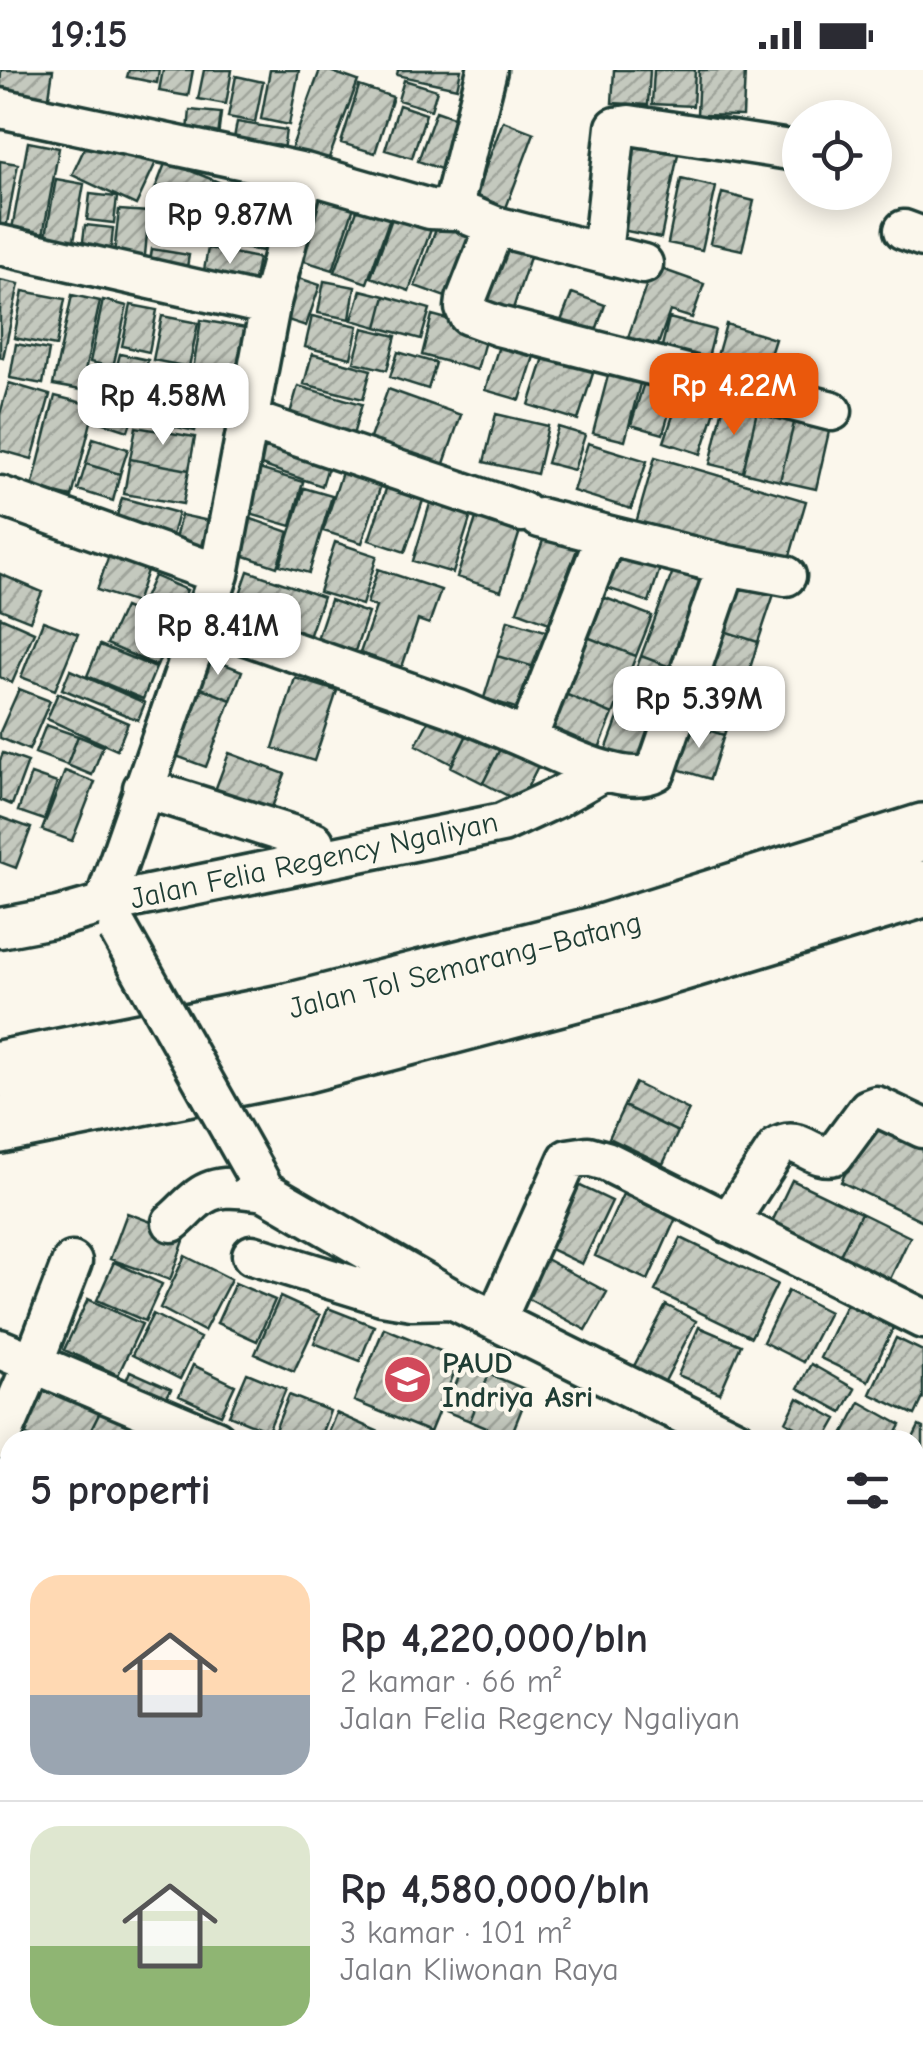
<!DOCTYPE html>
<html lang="id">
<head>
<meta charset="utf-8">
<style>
  body { margin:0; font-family:"Comic Neue",sans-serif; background:#f2f2f3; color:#2b2b33; height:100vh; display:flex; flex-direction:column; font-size:38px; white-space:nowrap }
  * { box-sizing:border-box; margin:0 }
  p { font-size:32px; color:#7c7c81 }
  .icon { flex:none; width:55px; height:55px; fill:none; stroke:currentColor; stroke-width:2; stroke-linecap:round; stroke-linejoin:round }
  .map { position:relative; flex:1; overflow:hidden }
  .side { position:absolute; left:0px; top:1360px; width:925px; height:642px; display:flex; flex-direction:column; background:#fff; border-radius:30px 30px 0 0; box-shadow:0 5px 25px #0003 }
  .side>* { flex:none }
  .controls { position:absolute; left:782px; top:30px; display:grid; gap:20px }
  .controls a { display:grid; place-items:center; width:110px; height:110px; border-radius:50%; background:#fff; box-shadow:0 5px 25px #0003; font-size:50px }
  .price { position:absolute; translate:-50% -85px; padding:0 22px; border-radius:20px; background:#fff; color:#222; font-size:32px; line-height:65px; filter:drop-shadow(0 2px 5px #0008) }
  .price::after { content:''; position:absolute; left:50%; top:60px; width:30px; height:22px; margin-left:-15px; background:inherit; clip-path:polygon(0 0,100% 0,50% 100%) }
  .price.on { background:#ea580c; color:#fff }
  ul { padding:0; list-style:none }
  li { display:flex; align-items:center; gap:30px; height:250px; padding:0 30px }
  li+li { border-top:2px solid #e1e1e2 }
  li span { display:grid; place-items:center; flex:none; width:280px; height:200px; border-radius:30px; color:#555 }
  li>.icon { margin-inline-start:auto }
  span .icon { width:120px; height:120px; fill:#fffc; stroke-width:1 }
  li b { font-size:42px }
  h2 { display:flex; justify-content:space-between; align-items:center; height:120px; padding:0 30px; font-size:42px }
  .status { display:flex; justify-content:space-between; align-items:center; height:70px; padding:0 50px; background:#fff; direction:ltr }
  .status svg { height:28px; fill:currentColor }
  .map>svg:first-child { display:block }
</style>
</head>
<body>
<div class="status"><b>19:15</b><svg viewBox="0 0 49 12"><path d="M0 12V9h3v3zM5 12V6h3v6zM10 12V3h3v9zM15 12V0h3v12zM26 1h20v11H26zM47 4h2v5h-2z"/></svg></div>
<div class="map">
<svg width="923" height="2001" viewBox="0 0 923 2001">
  <defs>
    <pattern id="building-hatch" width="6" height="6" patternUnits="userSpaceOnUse" patternTransform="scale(2.5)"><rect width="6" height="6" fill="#c4c9be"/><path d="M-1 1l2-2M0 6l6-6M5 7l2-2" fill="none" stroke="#9fa49b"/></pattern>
  </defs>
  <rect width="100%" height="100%" fill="#fbf7ec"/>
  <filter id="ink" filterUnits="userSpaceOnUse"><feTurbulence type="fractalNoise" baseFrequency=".01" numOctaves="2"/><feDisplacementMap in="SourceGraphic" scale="20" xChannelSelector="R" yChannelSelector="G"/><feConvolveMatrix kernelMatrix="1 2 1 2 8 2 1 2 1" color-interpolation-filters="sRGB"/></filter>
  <g filter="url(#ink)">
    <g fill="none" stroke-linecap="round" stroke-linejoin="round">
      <path stroke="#adb4aa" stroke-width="58" d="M0,1929L10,1936
        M76,1992L80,2001"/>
    </g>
    <path fill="url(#building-hatch)" stroke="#1f3d34" stroke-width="2.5" d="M1,0H53L48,33L0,26Z
      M129,0H159L157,13L127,7Z
      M163,0H193L188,26L159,21Z
      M204,0H232L226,34L198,29Z
      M270,0H299L289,55L261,49Z
      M320,0H327L358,11L326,96L290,82Z
      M398,0H461L457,18L397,5Z
      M614,0H650L648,35L612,33Z
      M654,0H695L693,36L652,34Z
      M699,0H745L743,46L697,45Z
      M236,6L263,12L255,52L228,47Z
      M404,10L437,20L431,40L398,30Z
      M359,16L393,27L375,83L341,73Z
      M399,35L426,44L412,88L385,80Z
      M190,40L221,43L217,75L187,72Z
      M436,41L467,52L449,102L418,91Z
      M503,51L534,63L506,138L475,126Z
      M237,52L286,60L282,87L232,79Z
      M93,60L157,90L136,135L72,105Z
      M631,65L680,74L661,168L612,158Z
      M28,72L59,78L43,165L12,159Z
      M0,91L18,94L5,164L0,163Z
      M166,91L221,113L200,162L147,140Z
      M56,109L84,114L73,176L45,171Z
      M681,109L716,117L702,180L668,173Z
      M310,119L355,134L333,200L288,186Z
      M225,121L274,128L265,181L217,175Z
      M722,123L754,131L742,180L710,173Z
      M90,124L117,127L114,153L87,150Z
      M359,134L391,145L367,213L335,202Z
      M119,140L149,142L144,196L113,193Z
      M395,140L433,154L409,221L371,207Z
      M439,151L483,167L459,232L415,216Z
      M85,155L113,158L110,190L81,187Z
      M495,169L532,181L512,242L474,229Z
      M208,178L258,188L253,215L203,206Z
      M152,179L189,185L186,203L149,198Z
      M653,196L704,214L692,248L670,241L654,286L625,276Z
      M286,204L320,215L306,256L272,245Z
      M0,210L19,214L3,288L0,287Z
      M324,211L355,217L350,249L318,243Z
      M361,220L385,226L377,257L352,250Z
      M23,221L65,229L56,276L14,268Z
      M572,223L605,235L593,269L559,256Z
      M72,225L100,231L81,320L53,315Z
      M385,226L430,239L421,269L377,257Z
      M103,230L127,236L113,297L90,292Z
      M131,235L157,240L149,282L122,276Z
      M432,245L488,260L477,300L422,285Z
      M162,246L198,253L189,297L153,290Z
      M312,246L358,256L351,288L305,277Z
      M669,248L715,260L705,300L659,288Z
      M201,250L246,258L234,319L191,312Z
      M726,254L775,269L763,307L715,293Z
      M363,258L396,266L387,300L354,292Z
      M502,266L537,277L520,330L485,320Z
      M16,274L49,280L43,314L10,308Z
      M547,278L596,294L578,350L529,335Z
      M398,282L436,293L428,319L390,307Z
      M120,284L148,290L140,322L112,315Z
      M312,284L371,300L363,329L304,314Z
      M610,298L642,306L625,371L593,363Z
      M646,306L677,315L663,364L631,355Z
      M150,310L204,321L195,361L141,349Z
      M9,313L50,325L32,389L0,380V344Z
      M684,313L720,325L701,384L664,372Z
      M298,316L362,334L351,372L287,354Z
      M108,319L139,328L128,361L98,351Z
      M388,319L461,345L440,405L366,379Z
      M55,326L95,336L72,427L32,418Z
      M724,333L757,341L743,402L710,394Z
      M757,341L795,349L780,411L743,402Z
      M496,344L548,356L537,404L484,392Z
      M795,349L830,357L816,419L780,411Z
      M136,357L195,367L189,400L130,389Z
      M558,357L585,365L574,400L547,393Z
      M260,359L332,383L322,416L249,391Z
      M93,368L128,379L120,404L86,394Z
      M588,373L647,391L631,439L573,421Z
      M655,387L806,431L787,496L636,453Z
      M130,389L189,400L183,434L124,424Z
      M86,394L120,404L113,431L78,420Z
      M249,396L303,412L291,456L236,440Z
      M342,402L381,415L362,473L323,461Z
      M389,410L426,422L405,482L369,470Z
      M304,418L332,426L309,503L280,495Z
      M432,427L473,439L453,503L413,491Z
      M122,428L178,443L171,469L115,453Z
      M181,445L209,451L199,488L172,481Z
      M240,445L289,462L277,497L227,480Z
      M477,445L521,458L501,521L457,507Z
      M545,465L578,477L549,553L517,541Z
      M335,472L377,486L362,535L319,522Z
      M609,474L662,492L649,532L595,514Z
      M111,479L150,492L136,533L97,520Z
      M378,499L441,520L429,554L418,550L402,597L360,583L376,537L367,533Z
      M248,501L323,527L307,573L232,547Z
      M673,501L705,513L673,598L641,586Z
      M0,504L42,522L30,551L0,539Z
      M154,506L187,520L175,549L141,535Z
      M741,510L775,521L758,572L724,561Z
      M598,525L652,546L636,586L582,565Z
      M330,530L368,543L354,584L316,572Z
      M124,537L173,558L157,596L107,574Z
      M0,547L34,562L12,613L0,607Z
      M508,550L549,562L538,598L497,586Z
      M43,551L78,564L55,620L21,607Z
      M724,561L758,572L747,608L712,597Z
      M582,565L636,586L613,644L560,622Z
      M100,575L156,598L143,629L87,606Z
      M204,586L242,601L231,630L194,615Z
      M497,586L538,598L525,641L484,628Z
      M641,586L673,598L638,692L606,680Z
      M70,600L145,633L138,650L62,619Z
      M705,600L741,611L737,626L701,615Z
      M295,608L337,621L314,691L273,678Z
      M194,615L231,630L206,697L168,683Z
      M701,615L737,626L724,665L688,654Z
      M19,619L50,631L29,680L0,668V662Z
      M560,622L613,644L598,681L545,660Z
      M58,623L128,653L117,680L47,649Z
      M436,637L472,655L452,694L416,675Z
      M688,654L724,665L710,709L674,698Z
      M46,655L78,666L67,695L35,683Z
      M472,655L504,671L483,713L451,697Z
      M78,666L103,676L92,705L67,695Z
      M504,671L541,690L520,732L483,713Z
      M3,683L28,692L12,735L0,730V690Z
      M229,683L285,704L269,745L214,723Z
      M65,701L95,712L72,771L42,760Z
      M31,704L57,713L44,750L18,741Z
      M0,747L31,758L16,798L0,792Z
      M635,1013L689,1040L678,1062L624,1036Z
      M624,1036L678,1062L663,1094L609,1068Z
      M875,1042L923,1065V1151L841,1112Z
      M792,1110L861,1143L840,1185L772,1152Z
      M574,1113L612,1131L582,1194L544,1176Z
      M623,1124L676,1148L648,1210L595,1186Z
      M127,1143L186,1165L170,1210L110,1189Z
      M861,1143L910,1167L890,1209L840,1185Z
      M681,1168L777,1214L751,1267L655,1221Z
      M185,1186L231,1209L204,1261L160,1238Z
      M544,1188L607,1222L586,1260L523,1226Z
      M114,1192L162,1214L145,1251L97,1230Z
      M235,1213L275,1230L257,1271L217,1253Z
      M788,1221L829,1242L803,1292L763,1272Z
      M280,1227L320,1245L294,1301L255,1284Z
      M88,1229L142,1254L118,1305L64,1280Z
      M847,1233L894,1256L868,1311L820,1288Z
      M666,1235L696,1251L664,1313L633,1298Z
      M328,1238L374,1256L360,1291L314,1273Z
      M153,1244L200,1268L180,1309L132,1285Z
      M699,1257L741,1275L720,1323L678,1305Z
      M384,1258L460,1289L430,1362L354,1331Z
      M896,1268L923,1281V1328L915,1345L870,1324Z
      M464,1294L489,1304L470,1351L445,1341Z
      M811,1294L855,1319L842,1342L798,1318Z
      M193,1295L235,1315L221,1345L179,1326Z
      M130,1301L171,1319L163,1335L123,1318Z
      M247,1303L286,1319L268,1361L229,1345Z
      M489,1304L529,1321L510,1368L470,1351Z
      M44,1310L102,1338L86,1370H37L20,1362Z
      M289,1325L330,1341L319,1370H271Z
      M798,1328L837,1349L825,1370H821L786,1352Z
      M860,1332L901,1355L893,1370H840Z
      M102,1338L158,1365L156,1370H86Z
      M336,1343L397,1370H325Z
      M919,1356L923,1358V1433L915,1429V1370H912Z
      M5,1410L10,1412V1460L0,1455V1419Z
      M0,1475L10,1479V1525L0,1521Z
      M915,1512L923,1516V1551L915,1567Z
      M2,1574L10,1577V1622L0,1618Z
      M0,1623L10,1627V1676L0,1672Z
      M915,1652L923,1653V1699L915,1698Z
      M0,1678L10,1682V1699L1,1721Z
      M923,1856V1898L915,1893V1870Z
      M233,1992H287L293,2001H223Z
      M327,1992H370L360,2001H334Z
      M484,1992H523L526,1995L518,2001H490Z
      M536,1992H591L578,2001H542Z
      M776,1992H830L807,2001H779Z"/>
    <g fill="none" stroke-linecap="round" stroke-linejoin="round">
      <defs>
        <path id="minor" d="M0,38L305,103L430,139L454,140V132L487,0
          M471,146L495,156L643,194
          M495,156L466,230L465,238L468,245L498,256L832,341
          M904,160L923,167
          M0,175L270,236
          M602,183L616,57L629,55L796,81
          M249,350L522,442
          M0,426L219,504
          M540,448L606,465
          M727,495L656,701C626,719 557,682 527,669L606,465L727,495L786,506
          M203,550L459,640L527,669
          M143,718L314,772
          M104,834L219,504L270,236L305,103
          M0,858L58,847L104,834L502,753L558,727L602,702
          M254,1101L265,1121L452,1229L736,1370
          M172,1152C181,1145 187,1137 196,1130C216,1112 241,1118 265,1121
          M728,1153L777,1078C800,1063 812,1091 834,1085L868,1039L876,1036L923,1058
          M252,1185L382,1225L412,1230L450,1229
          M496,1250L568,1089L588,1086L606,1091L923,1249
          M0,1279L216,1370
          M0,1370L34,1291L72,1192
          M915,1459L923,1463
          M915,1746L923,1748
          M0,1762L10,1740
          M0,1836L10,1841
          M187,1992L193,2001
          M423,1992L429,2001
          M645,1992L650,2001
          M0,1994L17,2001
          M867,2001L898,1992"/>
        <path id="motorway" d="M0,999L292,941L595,865L923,762
          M0,1055L302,995L617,912L923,819"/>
      </defs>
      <use href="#minor" stroke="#1f3d34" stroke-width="45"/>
      <use href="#motorway" stroke="#1f3d34" stroke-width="62"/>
      <use href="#minor" stroke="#fbf7ec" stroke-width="38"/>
      <use href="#motorway" stroke="#fbf7ec" stroke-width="55"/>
      <defs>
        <path id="minor-bridge" d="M118,859L254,1101"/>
      </defs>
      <use href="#minor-bridge" stroke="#1f3d34" stroke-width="45" stroke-linecap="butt"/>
      <use href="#minor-bridge" stroke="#fbf7ec" stroke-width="38"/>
    </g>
  </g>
  <defs>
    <symbol id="school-disc" viewBox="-11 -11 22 22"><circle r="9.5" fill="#d1495b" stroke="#fbf7ec"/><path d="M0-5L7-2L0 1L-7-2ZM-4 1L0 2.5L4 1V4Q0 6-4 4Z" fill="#fff"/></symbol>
  </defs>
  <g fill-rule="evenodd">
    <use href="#school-disc" x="380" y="1282" width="55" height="55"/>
  </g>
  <g text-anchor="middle" stroke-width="9" stroke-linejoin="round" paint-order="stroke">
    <g font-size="30" fill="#1f3d34" stroke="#fbf7ec">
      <text transform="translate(314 790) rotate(-12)" y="10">Jalan Felia Regency Ngaliyan</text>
      <text transform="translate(465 895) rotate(-14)" y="10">Jalan Tol Semarang–Batang</text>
    </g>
    <g font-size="30" font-weight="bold" fill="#1f3d34" stroke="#fbf7ec" text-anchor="start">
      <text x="442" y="1303">PAUD<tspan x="442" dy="34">Indriya Asri</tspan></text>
    </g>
  </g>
</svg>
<div class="controls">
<a><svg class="icon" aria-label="locate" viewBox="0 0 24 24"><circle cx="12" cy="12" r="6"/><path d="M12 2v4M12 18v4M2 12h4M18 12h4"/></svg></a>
</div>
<b class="price" style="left:230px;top:197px">Rp 9.87M</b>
<b class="price on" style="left:734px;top:368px">Rp 4.22M</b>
<b class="price" style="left:163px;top:378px">Rp 4.58M</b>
<b class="price" style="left:218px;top:608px">Rp 8.41M</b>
<b class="price" style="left:699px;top:681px">Rp 5.39M</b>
<section class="side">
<h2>5 properti<svg class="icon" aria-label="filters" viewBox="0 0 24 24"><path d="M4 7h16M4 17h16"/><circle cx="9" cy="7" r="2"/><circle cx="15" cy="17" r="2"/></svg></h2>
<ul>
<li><span style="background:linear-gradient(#ffd9b3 60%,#9aa5b1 0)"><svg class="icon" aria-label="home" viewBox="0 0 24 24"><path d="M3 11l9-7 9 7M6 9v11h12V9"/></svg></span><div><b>Rp 4,220,000/bln</b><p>2 kamar · 66 m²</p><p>Jalan Felia Regency Ngaliyan</p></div></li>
<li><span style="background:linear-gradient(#dfe7d0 60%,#8fb573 0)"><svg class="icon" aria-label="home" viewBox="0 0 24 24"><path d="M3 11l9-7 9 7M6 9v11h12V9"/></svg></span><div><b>Rp 4,580,000/bln</b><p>3 kamar · 101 m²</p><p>Jalan Kliwonan Raya</p></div></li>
</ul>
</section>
</div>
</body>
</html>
